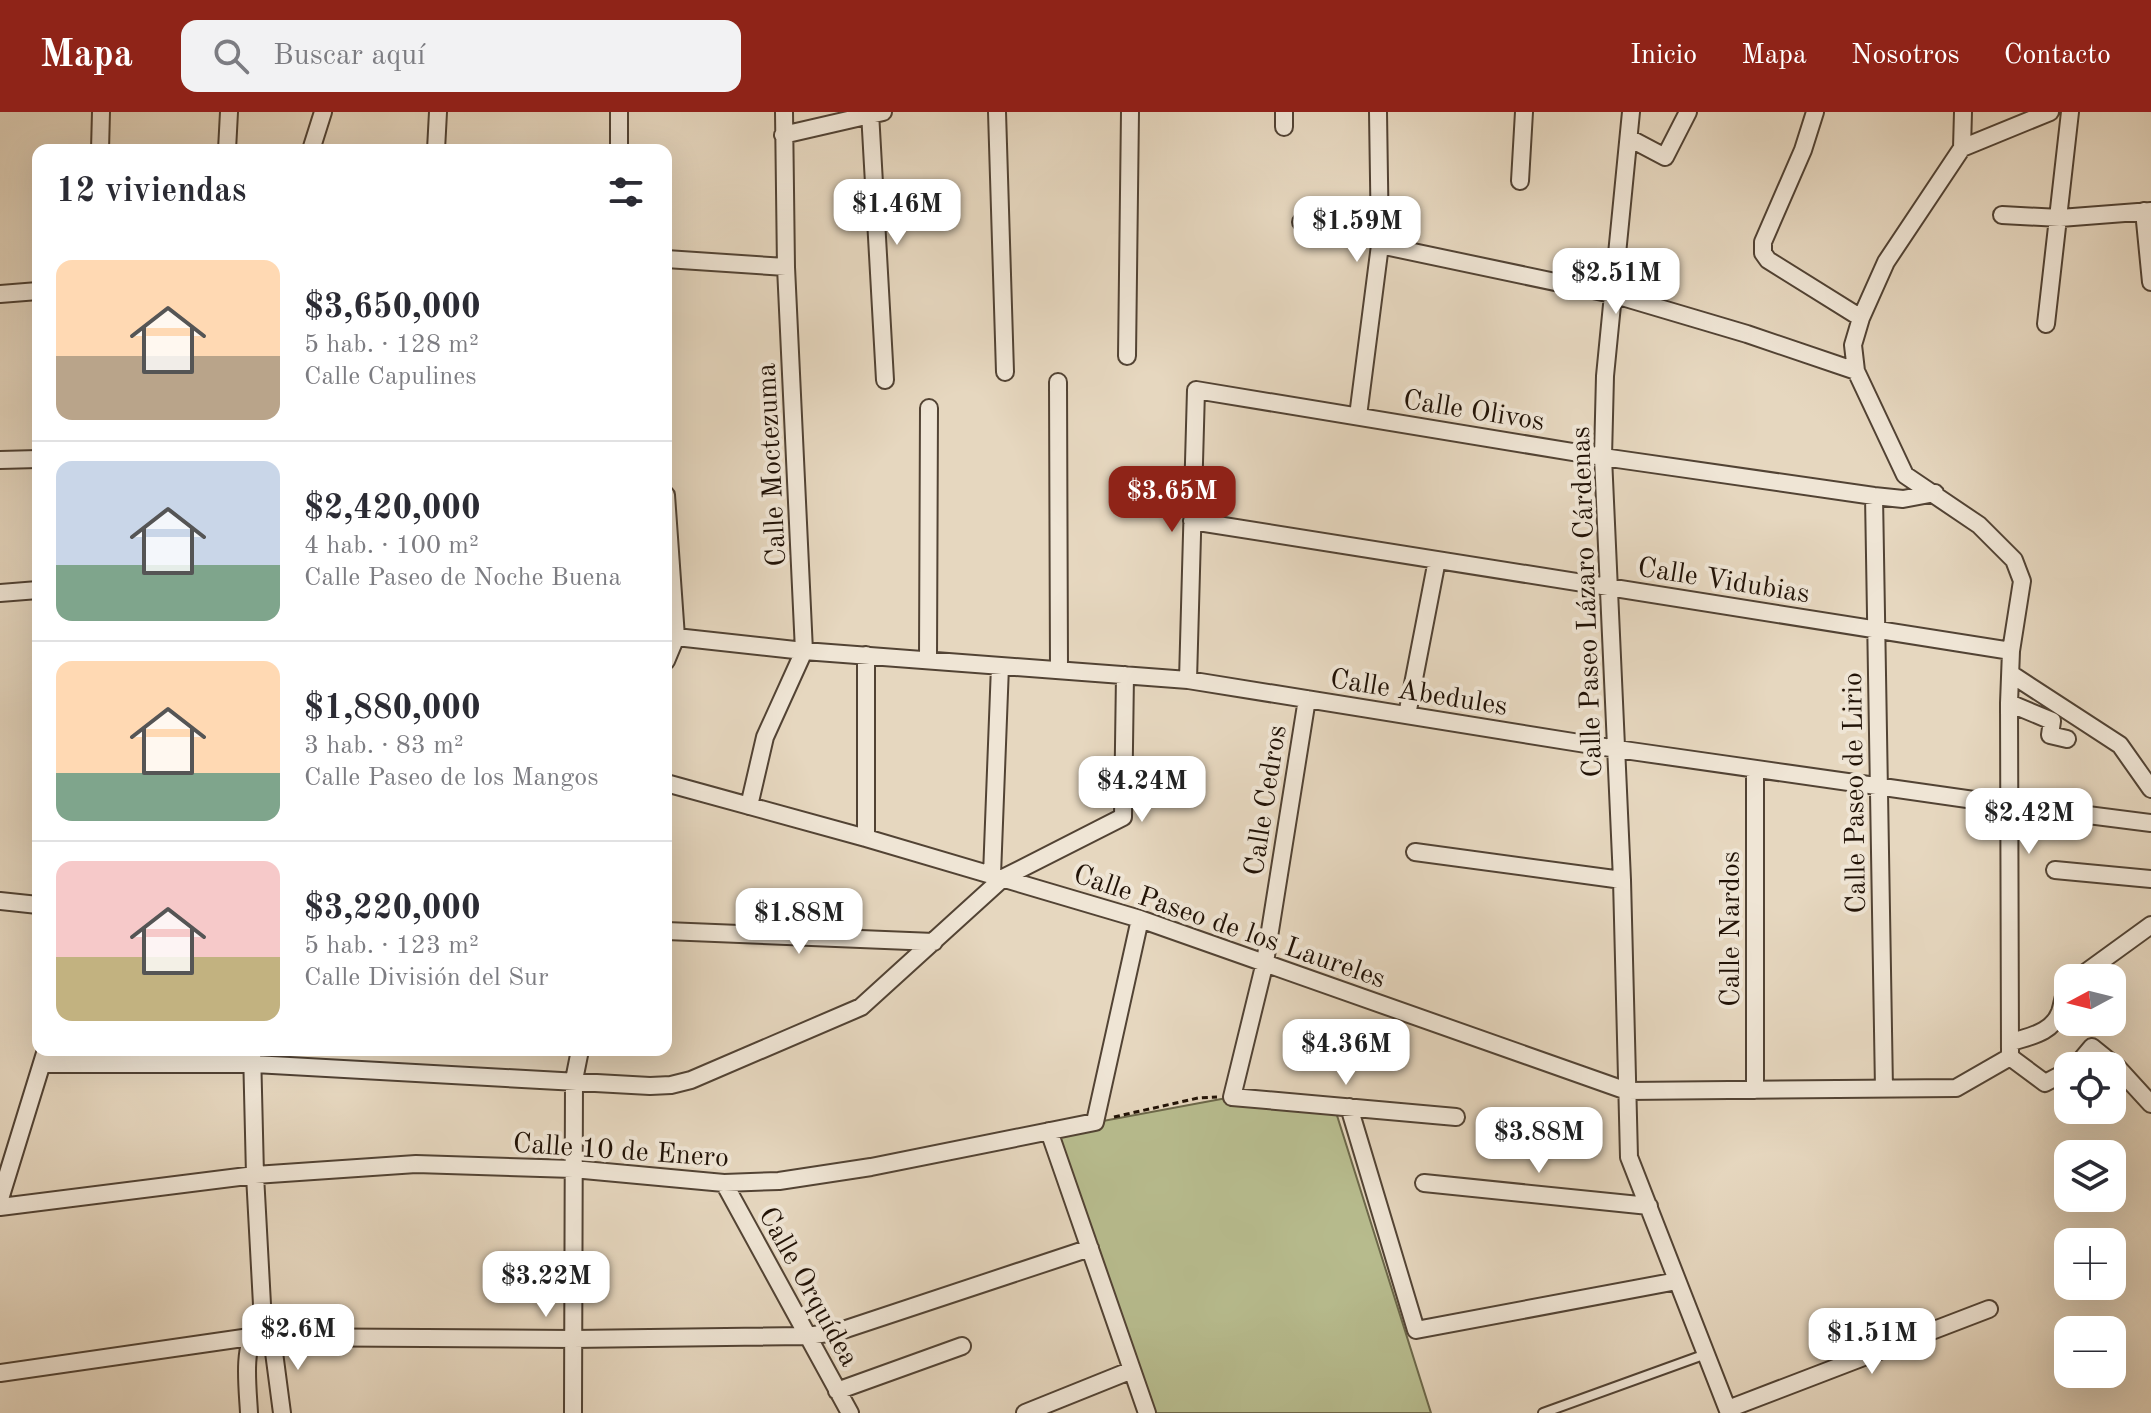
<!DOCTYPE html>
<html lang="es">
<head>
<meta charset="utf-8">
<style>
  body { margin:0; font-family:"Old Standard TT",serif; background:#f2f2f3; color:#2b2b33; height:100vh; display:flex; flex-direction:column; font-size:30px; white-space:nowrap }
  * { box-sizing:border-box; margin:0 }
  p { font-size:26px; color:#7c7c81 }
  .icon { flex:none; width:44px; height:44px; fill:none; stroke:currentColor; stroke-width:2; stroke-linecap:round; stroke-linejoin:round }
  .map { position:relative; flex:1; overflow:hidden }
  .side { position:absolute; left:32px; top:32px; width:640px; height:912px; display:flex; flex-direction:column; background:#fff; border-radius:16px; box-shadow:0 8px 32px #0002 }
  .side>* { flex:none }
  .needle { width:52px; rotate:263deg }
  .controls { position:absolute; left:2054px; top:852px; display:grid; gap:16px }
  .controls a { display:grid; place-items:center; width:72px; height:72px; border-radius:16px; background:#fff; box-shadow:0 8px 32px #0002; font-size:40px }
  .price { position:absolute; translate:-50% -68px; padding:0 18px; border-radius:16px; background:#fff; color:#222; font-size:26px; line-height:52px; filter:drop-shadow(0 2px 4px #0008) }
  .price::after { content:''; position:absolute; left:50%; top:48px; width:24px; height:18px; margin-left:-12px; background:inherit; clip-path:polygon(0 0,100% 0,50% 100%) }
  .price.on { background:#8f2418; color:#fff }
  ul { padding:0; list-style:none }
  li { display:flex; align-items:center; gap:24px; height:200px; padding:0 24px }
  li+li { border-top:2px solid #e1e1e2 }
  li span { display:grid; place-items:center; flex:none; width:224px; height:160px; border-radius:16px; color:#555 }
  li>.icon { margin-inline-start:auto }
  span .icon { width:96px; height:96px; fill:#fffc; stroke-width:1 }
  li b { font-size:34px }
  h2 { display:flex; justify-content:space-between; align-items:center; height:96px; padding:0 24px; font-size:34px }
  header { display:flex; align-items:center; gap:48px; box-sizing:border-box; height:112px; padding:0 40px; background:#8f2418; color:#fff }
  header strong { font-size:38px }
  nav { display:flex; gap:44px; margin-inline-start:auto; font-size:28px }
  .search { width:560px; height:72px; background:#f2f2f3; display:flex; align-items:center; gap:20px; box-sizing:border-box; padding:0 28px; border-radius:16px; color:#7c7c81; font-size:30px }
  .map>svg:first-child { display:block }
</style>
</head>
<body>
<header>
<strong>Mapa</strong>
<div class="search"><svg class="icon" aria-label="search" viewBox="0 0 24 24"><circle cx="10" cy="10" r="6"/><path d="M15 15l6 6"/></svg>Buscar aquí</div>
<nav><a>Inicio</a><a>Mapa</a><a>Nosotros</a><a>Contacto</a></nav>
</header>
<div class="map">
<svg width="2151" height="1301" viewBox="0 0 2151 1301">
  <rect width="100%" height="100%" fill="#e6d7bf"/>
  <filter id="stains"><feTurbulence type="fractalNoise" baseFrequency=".0025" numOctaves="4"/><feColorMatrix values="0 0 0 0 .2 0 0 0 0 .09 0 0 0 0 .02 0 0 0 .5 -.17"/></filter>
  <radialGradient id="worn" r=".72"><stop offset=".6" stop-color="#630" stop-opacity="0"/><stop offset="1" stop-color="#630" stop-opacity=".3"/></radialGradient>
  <path fill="#b8bd8f" stroke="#6c684a" stroke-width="2" d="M1232,985L1334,994L1431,1301H1147L1049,1019Z"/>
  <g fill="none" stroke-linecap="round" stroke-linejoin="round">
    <defs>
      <path id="service" d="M1543,1301L1706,1242"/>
      <path id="minor" d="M870,0L885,268
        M997,0L1005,260
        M1631,0L1605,264L1603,345L1622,768L1629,1045L1729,1301
        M1815,0L1803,38L1763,130V141L1768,148L1861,206
        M1963,0L1962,36L1886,150L1861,206L1853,233L1856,259L1905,363L1979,413L2014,448L2022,469L2011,539L2009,591L2010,945
        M1284,15V0
        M783,23L883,0
        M1629,26L1665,45L1688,0
        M1962,36L2050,0
        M100,38L101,0
        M227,38L229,0
        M311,38L323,0
        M436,38L438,0
        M619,38V0
        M1520,69L1524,0
        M2144,99L2151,170
        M2002,103L2060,106L2151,99
        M1301,110L1381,109
        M1380,133L1612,182L1747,222L1856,259
        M666,147L786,155
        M0,182L38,179
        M2046,212L2070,0
        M1127,244L1130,0
        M1058,270L1059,558
        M1358,304L1380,133L1378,0
        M0,348L38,347
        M666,383L676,525L666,549
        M1874,384L1884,977
        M1192,409L2011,539
        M0,481L38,478
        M676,525L804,539L1188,568L1617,637L2009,693L2151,711
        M866,543V726
        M928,548L929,296
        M2011,562L2120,633L2151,677
        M1188,568L1196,278L1603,345L1874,384L1903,387L1935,381
        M1307,587L1265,850L1232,985L1456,1005
        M2009,591L2052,609L2050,623L2067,627
        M1407,603L1437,448
        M1755,657V978
        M666,671L866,726L1140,807L1627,979L1956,976L2010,945
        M749,694L765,625L804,539L786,155L784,0
        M1415,740L1622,768
        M2055,758L2151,767
        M992,763L1000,554
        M0,789L38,793
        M666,819L934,830
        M2078,866L2151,813
        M2012,930C2030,924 2052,921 2060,900C2063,891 2063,883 2068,875
        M252,938L255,1063L263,1211L272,1225L282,1301
        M2010,945L2045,971L2068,959
        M42,952H253L650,974L671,973L691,968L861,895L1003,766L1123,705L1125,563
        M2076,954L2092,935L2118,956L2151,992
        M1349,995L1416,1218L1677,1169
        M1049,1019L1147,1301
        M724,1071L850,1301
        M1424,1071L1649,1094
        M0,1087L46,938
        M0,1095L255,1063L416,1052L573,1057L724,1071L779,1069L871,1055L1095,1010L1140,807
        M0,1261L250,1225L573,1227L808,1224L840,1219L1090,1136
        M837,1279L962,1234
        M1728,1297L1989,1197
        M249,1301C248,1279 242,1234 257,1218
        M573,1301L574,968L580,938
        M1025,1301L1132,1258"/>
    </defs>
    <use href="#service" stroke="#524334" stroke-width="12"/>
    <use href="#minor" stroke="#524334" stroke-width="20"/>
    <path stroke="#211206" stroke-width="3" stroke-dasharray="6 4" stroke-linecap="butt" d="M1114,1005L1198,986L1217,985"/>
    <use href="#service" stroke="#efe5d5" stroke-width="8"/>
    <use href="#minor" stroke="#efe5d5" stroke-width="16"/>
  </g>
  <g text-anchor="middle" stroke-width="8" stroke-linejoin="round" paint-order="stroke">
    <g font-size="28" fill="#211206" stroke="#efe5d5">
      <text transform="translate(1474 297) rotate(9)" y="10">Calle Olivos</text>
      <text transform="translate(770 353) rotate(-93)" y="10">Calle Moctezuma</text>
      <text transform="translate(1724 467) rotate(9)" y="10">Calle Vidubias</text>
      <text transform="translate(1585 490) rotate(-92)" y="10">Calle Paseo Lázaro Cárdenas</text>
      <text transform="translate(1419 579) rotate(9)" y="10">Calle Abedules</text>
      <text transform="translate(1853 681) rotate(-91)" y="10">Calle Paseo de Lirio</text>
      <text transform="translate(1264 688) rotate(-81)" y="10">Calle Cedros</text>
      <text transform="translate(1230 813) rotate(19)" y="10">Calle Paseo de los Laureles</text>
      <text transform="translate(1729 817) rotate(-90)" y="10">Calle Nardos</text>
      <text transform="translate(621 1037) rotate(4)" y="10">Calle 10 de Enero</text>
      <text transform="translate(810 1174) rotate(61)" y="10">Calle Orquídea</text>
    </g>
  </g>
  <rect width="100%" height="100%" filter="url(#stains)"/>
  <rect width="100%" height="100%" fill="url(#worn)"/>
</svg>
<div class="controls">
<a><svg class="needle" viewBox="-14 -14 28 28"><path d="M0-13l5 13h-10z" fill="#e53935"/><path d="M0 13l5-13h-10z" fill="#7c7c81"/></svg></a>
<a><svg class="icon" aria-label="locate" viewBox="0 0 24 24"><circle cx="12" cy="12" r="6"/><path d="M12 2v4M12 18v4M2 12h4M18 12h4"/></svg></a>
<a><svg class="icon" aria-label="layers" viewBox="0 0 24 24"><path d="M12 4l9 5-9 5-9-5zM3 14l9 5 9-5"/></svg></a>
<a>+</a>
<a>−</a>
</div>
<b class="price" style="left:897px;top:135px">$1.46M</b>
<b class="price" style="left:1357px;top:152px">$1.59M</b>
<b class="price" style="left:1616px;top:204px">$2.51M</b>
<b class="price on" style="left:1172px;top:422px">$3.65M</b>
<b class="price" style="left:1142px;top:712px">$4.24M</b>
<b class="price" style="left:2029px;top:744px">$2.42M</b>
<b class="price" style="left:799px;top:844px">$1.88M</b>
<b class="price" style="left:1346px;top:975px">$4.36M</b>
<b class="price" style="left:1539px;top:1063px">$3.88M</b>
<b class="price" style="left:546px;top:1207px">$3.22M</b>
<b class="price" style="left:298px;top:1260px">$2.6M</b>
<b class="price" style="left:1872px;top:1264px">$1.51M</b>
<section class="side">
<h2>12 viviendas<svg class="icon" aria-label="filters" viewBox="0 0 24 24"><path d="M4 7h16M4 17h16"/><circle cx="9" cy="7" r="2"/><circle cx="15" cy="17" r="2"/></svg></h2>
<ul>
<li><span style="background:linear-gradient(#ffd9b3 60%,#b9a48a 0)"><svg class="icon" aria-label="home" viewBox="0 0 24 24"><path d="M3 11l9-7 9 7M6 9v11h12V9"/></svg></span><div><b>$3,650,000</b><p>5 hab. · 128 m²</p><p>Calle Capulines</p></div></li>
<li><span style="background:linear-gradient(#c9d6e8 65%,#7fa58c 0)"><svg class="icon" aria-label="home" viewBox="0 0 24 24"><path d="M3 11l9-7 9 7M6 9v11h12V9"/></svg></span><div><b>$2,420,000</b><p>4 hab. · 100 m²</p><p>Calle Paseo de Noche Buena</p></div></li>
<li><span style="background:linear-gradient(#ffd9b3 70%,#7fa58c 0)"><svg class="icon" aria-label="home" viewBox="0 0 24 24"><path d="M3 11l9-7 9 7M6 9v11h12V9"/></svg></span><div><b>$1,880,000</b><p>3 hab. · 83 m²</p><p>Calle Paseo de los Mangos</p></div></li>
<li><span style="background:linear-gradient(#f6c9c9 60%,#c2b280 0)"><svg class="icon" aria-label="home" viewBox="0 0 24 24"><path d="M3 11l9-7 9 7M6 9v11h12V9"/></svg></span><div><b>$3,220,000</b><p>5 hab. · 123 m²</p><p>Calle División del Sur</p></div></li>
</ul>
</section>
</div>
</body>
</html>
